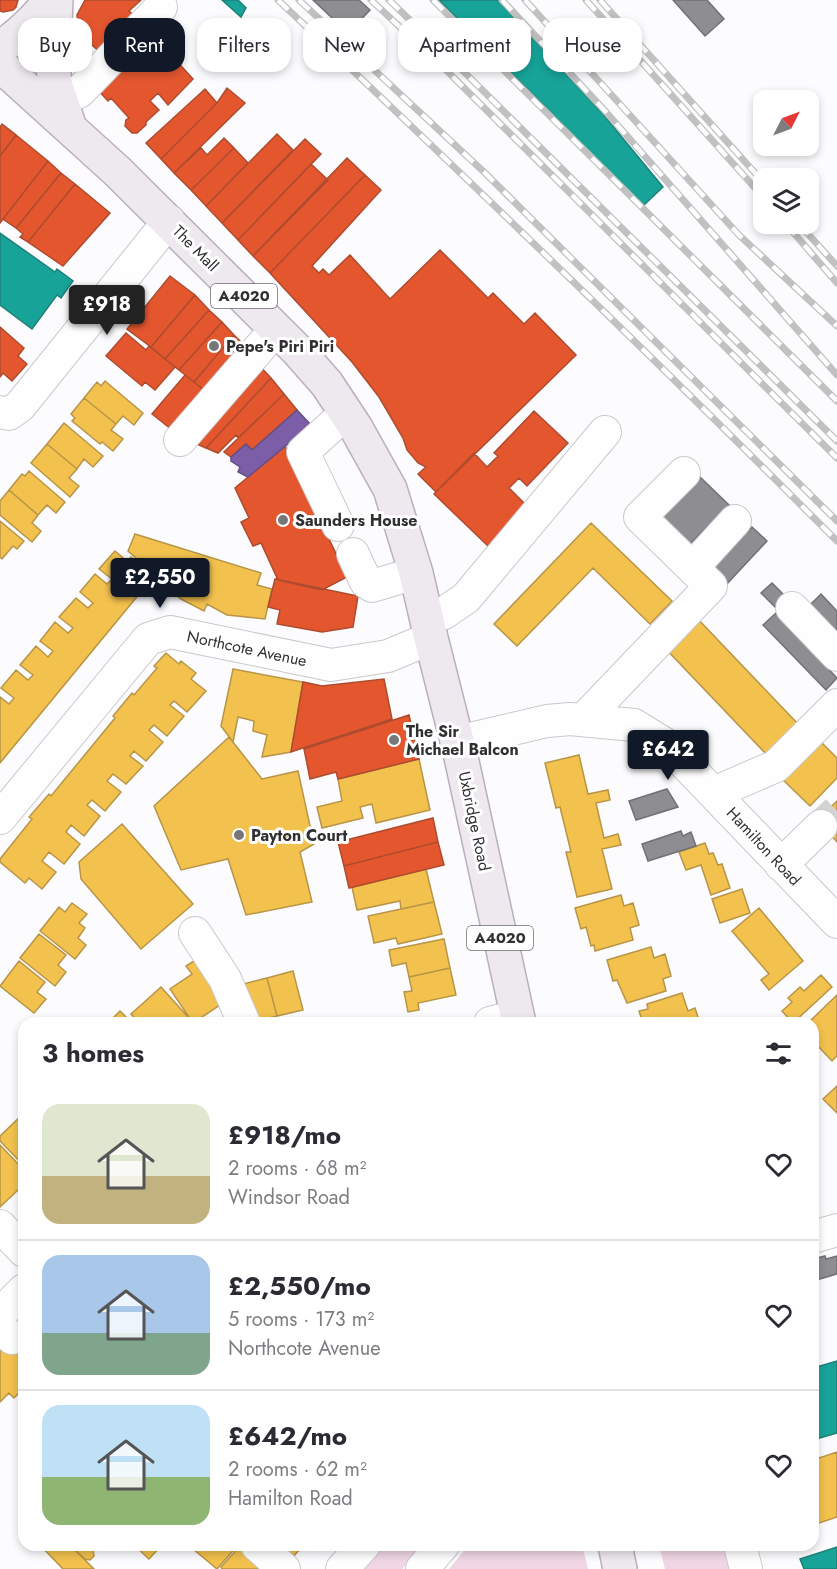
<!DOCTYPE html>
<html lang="en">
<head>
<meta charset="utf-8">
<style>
  body { margin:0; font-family:Jost,sans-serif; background:#f2f2f3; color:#2b2b33; height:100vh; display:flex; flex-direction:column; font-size:22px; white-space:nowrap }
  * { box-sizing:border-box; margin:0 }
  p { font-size:20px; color:#7c7c81 }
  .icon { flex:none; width:33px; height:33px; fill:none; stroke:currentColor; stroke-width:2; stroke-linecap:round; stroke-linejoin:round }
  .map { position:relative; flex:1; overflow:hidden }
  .side { position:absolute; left:18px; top:1017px; width:801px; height:534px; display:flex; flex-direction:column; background:#fff; border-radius:18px; box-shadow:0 3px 9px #0003 }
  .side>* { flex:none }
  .guide { position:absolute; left:18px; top:18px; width:801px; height:54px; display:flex; gap:12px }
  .needle { width:39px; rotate:48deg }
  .tools { position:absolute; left:753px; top:90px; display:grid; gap:12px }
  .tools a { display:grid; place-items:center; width:66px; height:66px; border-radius:12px; background:#fff; box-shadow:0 3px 9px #0003; font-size:30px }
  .price { position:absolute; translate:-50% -51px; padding:0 14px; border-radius:6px; background:#111827; color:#fff; font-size:20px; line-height:39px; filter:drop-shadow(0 2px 3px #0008) }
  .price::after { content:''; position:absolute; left:50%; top:36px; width:18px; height:14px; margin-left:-9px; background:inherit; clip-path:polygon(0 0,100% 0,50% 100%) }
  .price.selected { background:#222; color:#fff }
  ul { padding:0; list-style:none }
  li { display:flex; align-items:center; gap:18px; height:150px; padding:0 24px }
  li+li { border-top:2px solid #e1e1e2 }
  li span { display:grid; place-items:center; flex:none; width:168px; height:120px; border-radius:18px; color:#555 }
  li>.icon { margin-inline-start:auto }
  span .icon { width:72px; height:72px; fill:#fffc; stroke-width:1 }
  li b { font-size:26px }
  h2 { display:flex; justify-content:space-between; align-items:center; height:72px; padding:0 24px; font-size:26px }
  .tag { padding:0 21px; border-radius:18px; background:#fff; box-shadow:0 3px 9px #0003; font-size:21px; line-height:54px }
  .tag.selected { background:#111827; color:#fff }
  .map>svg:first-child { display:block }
</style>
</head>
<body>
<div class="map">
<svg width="837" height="1569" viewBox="0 0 837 1569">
  <rect width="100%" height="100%" fill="#fcfbfd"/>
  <path fill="#f0d6e4" d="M372,1545H424L402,1569H351Z
    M469,1545H582L588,1569H449Z
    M659,1545H729L736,1569H665Z"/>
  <path fill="#f2c14e" stroke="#b89546" stroke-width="1.5" d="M105,381L143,413L134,425L123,416L116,424L84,398L97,382L101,386Z
    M84,398L116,424L111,430L123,439L113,451L102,442L100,444L72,421L75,418L71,414Z
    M64,423L103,456L93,467L84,459L77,469L47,444Z
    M47,444L77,469L69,478L79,486L70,497L31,463Z
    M29,471L65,502L56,513L47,505L38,515L9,490L22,474L25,476Z
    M9,490L38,515L32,523L41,531L32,542L0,515V501Z
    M0,521L24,541L17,549L13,546L2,559L0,557Z
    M591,523L672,601L650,624L593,568L517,646L494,624Z
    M135,534L261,573L257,585L272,589L265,619L227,615L207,604L204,611L181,599L172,592L175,583L159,578L128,551Z
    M115,551L127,561L131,557L154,576L0,763V697L9,704L14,698L1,688L16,670L28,680L33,675L20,665L36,646L48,657L53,651L40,641L55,622L68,633L73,628L59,617L76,598L88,608L93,603L80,592L95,574L107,584L112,579L99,569Z
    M695,616L799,725L767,755L663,646Z
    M166,653L179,664L181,661L196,673L191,679L206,691L187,712L174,701L170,705L184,716L167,736L154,725L149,730L163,742L146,761L134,751L130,756L143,766L126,784L113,774L107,781L121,792L105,811L92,800L87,805L100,816L84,836L71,825L66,832L80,844L64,864L49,852L42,861L56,872L42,889L29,878L25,883L0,862V859L32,819L29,817L49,794L51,796L115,718L113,716L132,693L134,695L157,668L154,666Z
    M233,669L303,682L291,752L262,757L267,735L253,731L254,721L238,717L233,742L221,726Z
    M229,737L262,779L298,771L314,844L300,852L312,902L246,915L228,859L181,870L154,806Z
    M817,738L837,758V778L810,806L779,776Z
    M579,755L588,794L608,790L610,800L596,803L604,838L618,834L621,845L602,849L612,889L577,897L566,852H571L560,807L556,808L545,763Z
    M419,759L430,810L376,823L372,804L360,807L363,818L322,828L317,807L342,801L338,779Z
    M837,801V842L817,820Z
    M122,824L193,904L141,949L81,879L79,862Z
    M705,843L709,854L713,853L718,865L722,864L730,888L711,895L701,865L686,870L679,852Z
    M426,869L434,902L401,909L400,901L357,910L352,887Z
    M742,889L750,913L720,923L712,899Z
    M621,895L624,906L633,903L639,925L630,928L633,940L595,951L594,945L591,946L586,927L581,929L575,908Z
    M434,902L442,934L398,944L396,938L374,943L368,916Z
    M72,903L87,914L79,923L85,928L78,938L86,945L75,959L40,931L59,907L65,912Z
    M759,908L803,961L769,990L761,980L769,974L732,931Z
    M39,934L66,955L58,965L66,972L55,986L20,958Z
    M444,939L450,968L409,977L406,963L392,966L389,950Z
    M651,947L654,958L665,954L671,976L663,979L666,991L627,1003L617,980L613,981L607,960Z
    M197,959L226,1001L193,1023L170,989L192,974L186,966Z
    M19,961L45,982L37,992L46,999L34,1013L0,986Z
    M450,968L456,995L418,1003L419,1010L408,1012L404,992L412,991L409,977Z
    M293,971L303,1010L277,1016L267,978Z
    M821,975L832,987L793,1023L782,1011L792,1002L788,998L800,987L804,991Z
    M267,978L277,1016L252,1022L243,984Z
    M161,987L188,1017L182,1023H139L131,1014Z
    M682,993L688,1011L695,1008L700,1023H643L639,1011L648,1009L647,1004Z
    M837,995V1056L832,1061L815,1043L813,1045V1023H808Z
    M120,1011L132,1023H108Z
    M837,1086V1113L823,1099Z
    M24,1113V1166L0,1141V1136Z
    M0,1145L24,1170V1190L22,1192L19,1189L0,1207Z
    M24,1331V1388L14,1398L9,1393L0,1402V1351Z
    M837,1452V1517L813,1525V1460Z
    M43,1545H70L94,1569H63L42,1547Z
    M72,1545H98L93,1550L94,1556L90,1560L85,1559L71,1546Z
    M134,1545H162L149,1559Z
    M194,1545H238L217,1569L192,1548Z
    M241,1545L268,1569H222L221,1567Z
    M271,1545H304L289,1561Z"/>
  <path fill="#e4572e" stroke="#ae4b2f" stroke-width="1.5" d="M0,0H18L16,7L13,10L3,12L0,11Z
    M85,0H141L129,11L137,18L103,55L81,35L78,29L77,15Z
    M153,35L193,79L168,105L158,93L150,101L159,110L146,122V125L137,133H132L125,126L126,120L129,118L111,98L108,101L96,88Z
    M227,88L245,103L174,173L161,159L217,103Z
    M205,89L217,103L161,159L146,143Z
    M2,124L16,135L0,156V127Z
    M277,134L293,150L222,223L206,206Z
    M16,135L48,161L0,223V156Z
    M224,138L234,148L191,190L174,173L201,148L207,155Z
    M305,139L321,154L238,240L222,223Z
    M234,148L248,163L206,206L191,190Z
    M347,158L365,175L270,273L253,256Z
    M48,161L61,173L16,228L3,219Z
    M311,164L328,180L253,256L238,240Z
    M61,173L75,184L28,242L20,237L23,234L16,228Z
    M365,175L381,190L312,266L319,273L323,269L329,275L350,255L390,299L440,250L488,298L493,293L524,324L535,313L576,355L436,492L418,474L426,467L418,463L407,450L403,438L379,397L352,362L270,273Z
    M75,184L110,213L63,266L28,242Z
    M170,276L195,295L151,347L127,329Z
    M195,295L209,310L165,359L151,347Z
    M209,310L222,322L179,370L165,359Z
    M222,322L234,335L194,382L179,370Z
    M0,327L24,348L18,356L27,364L12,381L3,373L0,377Z
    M126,333L146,350L149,346L175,367L155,390L145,382L142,386L106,356Z
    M234,335L247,348L209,394L194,382Z
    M256,362L271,378L206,448L190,441Z
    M185,375L209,394L176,433L152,414Z
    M271,378L284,394L238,438L236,435L218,453L206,448Z
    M284,394L297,410L252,450L246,444L231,457L224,452Z
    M534,411L568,443L527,486L519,478L509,488L527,506L488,546L434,494L474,453L487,467L498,456L494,453Z
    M285,446L347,577L322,590L278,580L261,543L253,546L241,522L249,518L235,488Z
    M275,579L358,596L353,627L322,632L277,624L280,610L268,607Z
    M384,679L392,719L291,752L303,682L322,686Z
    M409,715L419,759L338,779L336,772L310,779L304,749Z
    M433,818L438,842L344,866L338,842Z
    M438,842L444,865L349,888L344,866Z"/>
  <path fill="#7b5ea7" stroke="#645084" stroke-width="1.5" d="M297,410L311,425L248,477L238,472L240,467L231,461V457L246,444L252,450Z"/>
  <path fill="#17a398" stroke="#1e8079" stroke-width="1.5" d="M222,0H238L246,8L241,17Z
    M439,0H498L602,113L663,187L643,206Z
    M0,233L55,272L57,269L73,281L61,298L57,295L32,329L0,305Z
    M837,1361V1433L813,1440V1368Z
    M837,1547V1569H804L800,1559Z"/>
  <path fill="#8d8d92" stroke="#717175" stroke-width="1.5" d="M313,0H359L370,10L348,33Z
    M673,0H707L724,19L705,36Z
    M699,476L729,505L687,547L657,519Z
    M752,527L767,541L726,585L711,571Z
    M772,583L786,597L775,607L761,593Z
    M821,594L837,611V637L808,607Z
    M776,613L837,678L826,690L763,625Z
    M667,789L678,807L636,820L629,801Z
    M681,831L683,836L691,832L696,846L648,861L642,844Z
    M825,1256L826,1259L837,1256V1274L813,1281V1259Z"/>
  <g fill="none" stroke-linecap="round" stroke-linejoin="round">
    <path stroke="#d3d2d4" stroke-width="32" stroke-dasharray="32 16" stroke-linecap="butt" d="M821,826L837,811"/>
    <defs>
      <path id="minor" d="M61,99L79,92L161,7
        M0,412L9,414L20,406L169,221
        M180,440L276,329
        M338,525L303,452L346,413
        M353,554L366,582L372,586L416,573
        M693,567L735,521
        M792,608L837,655
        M427,620L444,613L466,598L605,432
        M584,719L711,586L640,517L684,473
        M457,742L547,721L570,719L634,725L668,746L837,922
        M714,793L776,766L837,705
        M0,818L148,639L170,632L331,665L388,656L431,638
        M781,865L821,826
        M195,933L225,979L244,1023
        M490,1023L517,1016
        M0,1226L24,1251
        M813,1237L837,1230
        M0,1314L24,1290
        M0,1328L12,1338
        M257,1545L284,1569
        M740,1545L746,1569
        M342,1569L364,1545
        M422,1569L443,1545"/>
      <path id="major" d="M56,0L53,66L55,83L69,125
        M0,48C20,34 36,20 50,0
        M0,65L117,171L298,351L327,384L356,428L390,489L416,573L431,638L461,757L519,1023
        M615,1545L620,1569"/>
    </defs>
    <use href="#minor" stroke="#c9c9cb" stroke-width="34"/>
    <use href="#major" stroke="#b9afbd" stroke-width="36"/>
    <use href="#minor" stroke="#fffeff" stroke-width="32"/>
    <use href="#major" stroke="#eee8ef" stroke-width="33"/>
    <defs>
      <path id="rail" d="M278,0C467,178 654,358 837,541
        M299,0L484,172L837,521
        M371,0L448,72L837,458
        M389,0L457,65L837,441
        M433,0L837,401
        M502,0L606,112L837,375
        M525,0L739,235L837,326
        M586,0L764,198
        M600,0L764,183
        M786,224L837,283
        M799,224L837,266"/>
    </defs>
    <use href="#rail" stroke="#c1c1c2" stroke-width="7"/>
    <use href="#rail" stroke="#fff" stroke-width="4.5" stroke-dasharray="14" stroke-linecap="butt"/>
  </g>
  <g fill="#777679" stroke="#fff" stroke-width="2">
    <circle cx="214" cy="346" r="6"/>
    <circle cx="283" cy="520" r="6"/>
    <circle cx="394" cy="740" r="6"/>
    <circle cx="239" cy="835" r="6"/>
  </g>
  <g text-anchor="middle" stroke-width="6" stroke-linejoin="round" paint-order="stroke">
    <g fill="#fff" stroke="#6e6d70" stroke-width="1.5">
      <rect x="211" y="284" width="66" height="24" rx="4.5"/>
      <rect x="467" y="926" width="66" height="24" rx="4.5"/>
    </g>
    <g font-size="15" font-weight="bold" fill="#302f32">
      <text x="244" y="301">A4020</text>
      <text x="500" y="943">A4020</text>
    </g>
    <g font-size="16" fill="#302f32" stroke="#fff">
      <text transform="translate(196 248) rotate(45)" y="6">The Mall</text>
      <text transform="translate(247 648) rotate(12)" y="6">Northcote Avenue</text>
      <text transform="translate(475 821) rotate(78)" y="6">Uxbridge Road</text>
      <text transform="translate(764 846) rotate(47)" y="6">Hamilton Road</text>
    </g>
    <g font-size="16" font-weight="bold" fill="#302f32" stroke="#fff" text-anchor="start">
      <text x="226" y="352">Pepe's Piri Piri</text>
      <text x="295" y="526">Saunders House</text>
      <text x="406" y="737">The Sir<tspan x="406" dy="18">Michael Balcon</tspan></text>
      <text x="251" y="841">Payton Court</text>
    </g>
  </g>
</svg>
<div class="tools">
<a><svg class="needle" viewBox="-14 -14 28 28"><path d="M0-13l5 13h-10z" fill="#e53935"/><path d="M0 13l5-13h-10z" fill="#7c7c81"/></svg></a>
<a><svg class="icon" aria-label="layers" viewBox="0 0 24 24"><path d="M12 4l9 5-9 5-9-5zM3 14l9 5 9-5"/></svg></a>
</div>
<b class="price selected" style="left:107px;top:336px">£918</b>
<b class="price" style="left:160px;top:609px">£2,550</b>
<b class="price" style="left:668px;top:781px">£642</b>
<div class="guide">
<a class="tag">Buy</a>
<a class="tag selected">Rent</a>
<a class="tag">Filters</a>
<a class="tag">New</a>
<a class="tag">Apartment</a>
<a class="tag">House</a>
</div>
<section class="side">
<h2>3 homes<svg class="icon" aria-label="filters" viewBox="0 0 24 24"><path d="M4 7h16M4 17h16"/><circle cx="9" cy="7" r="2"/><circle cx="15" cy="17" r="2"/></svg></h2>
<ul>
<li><span style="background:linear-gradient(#dfe7d0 60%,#c2b280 0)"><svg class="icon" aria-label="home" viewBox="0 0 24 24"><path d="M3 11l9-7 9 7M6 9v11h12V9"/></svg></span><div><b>£918/mo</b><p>2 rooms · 68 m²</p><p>Windsor Road</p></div><svg class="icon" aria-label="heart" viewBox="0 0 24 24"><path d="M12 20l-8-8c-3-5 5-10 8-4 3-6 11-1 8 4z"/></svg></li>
<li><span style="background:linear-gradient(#a9c7e8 65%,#7fa58c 0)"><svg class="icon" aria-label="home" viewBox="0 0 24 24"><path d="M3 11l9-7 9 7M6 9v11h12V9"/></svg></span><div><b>£2,550/mo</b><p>5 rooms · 173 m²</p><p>Northcote Avenue</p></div><svg class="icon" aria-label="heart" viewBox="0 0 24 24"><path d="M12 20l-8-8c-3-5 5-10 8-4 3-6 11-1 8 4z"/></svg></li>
<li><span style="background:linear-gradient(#bfe0f5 60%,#8fb573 0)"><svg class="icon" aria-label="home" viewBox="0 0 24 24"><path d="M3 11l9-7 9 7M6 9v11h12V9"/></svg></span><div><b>£642/mo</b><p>2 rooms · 62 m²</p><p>Hamilton Road</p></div><svg class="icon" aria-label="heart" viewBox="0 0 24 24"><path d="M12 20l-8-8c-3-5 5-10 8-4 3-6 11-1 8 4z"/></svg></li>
</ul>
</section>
</div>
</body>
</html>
